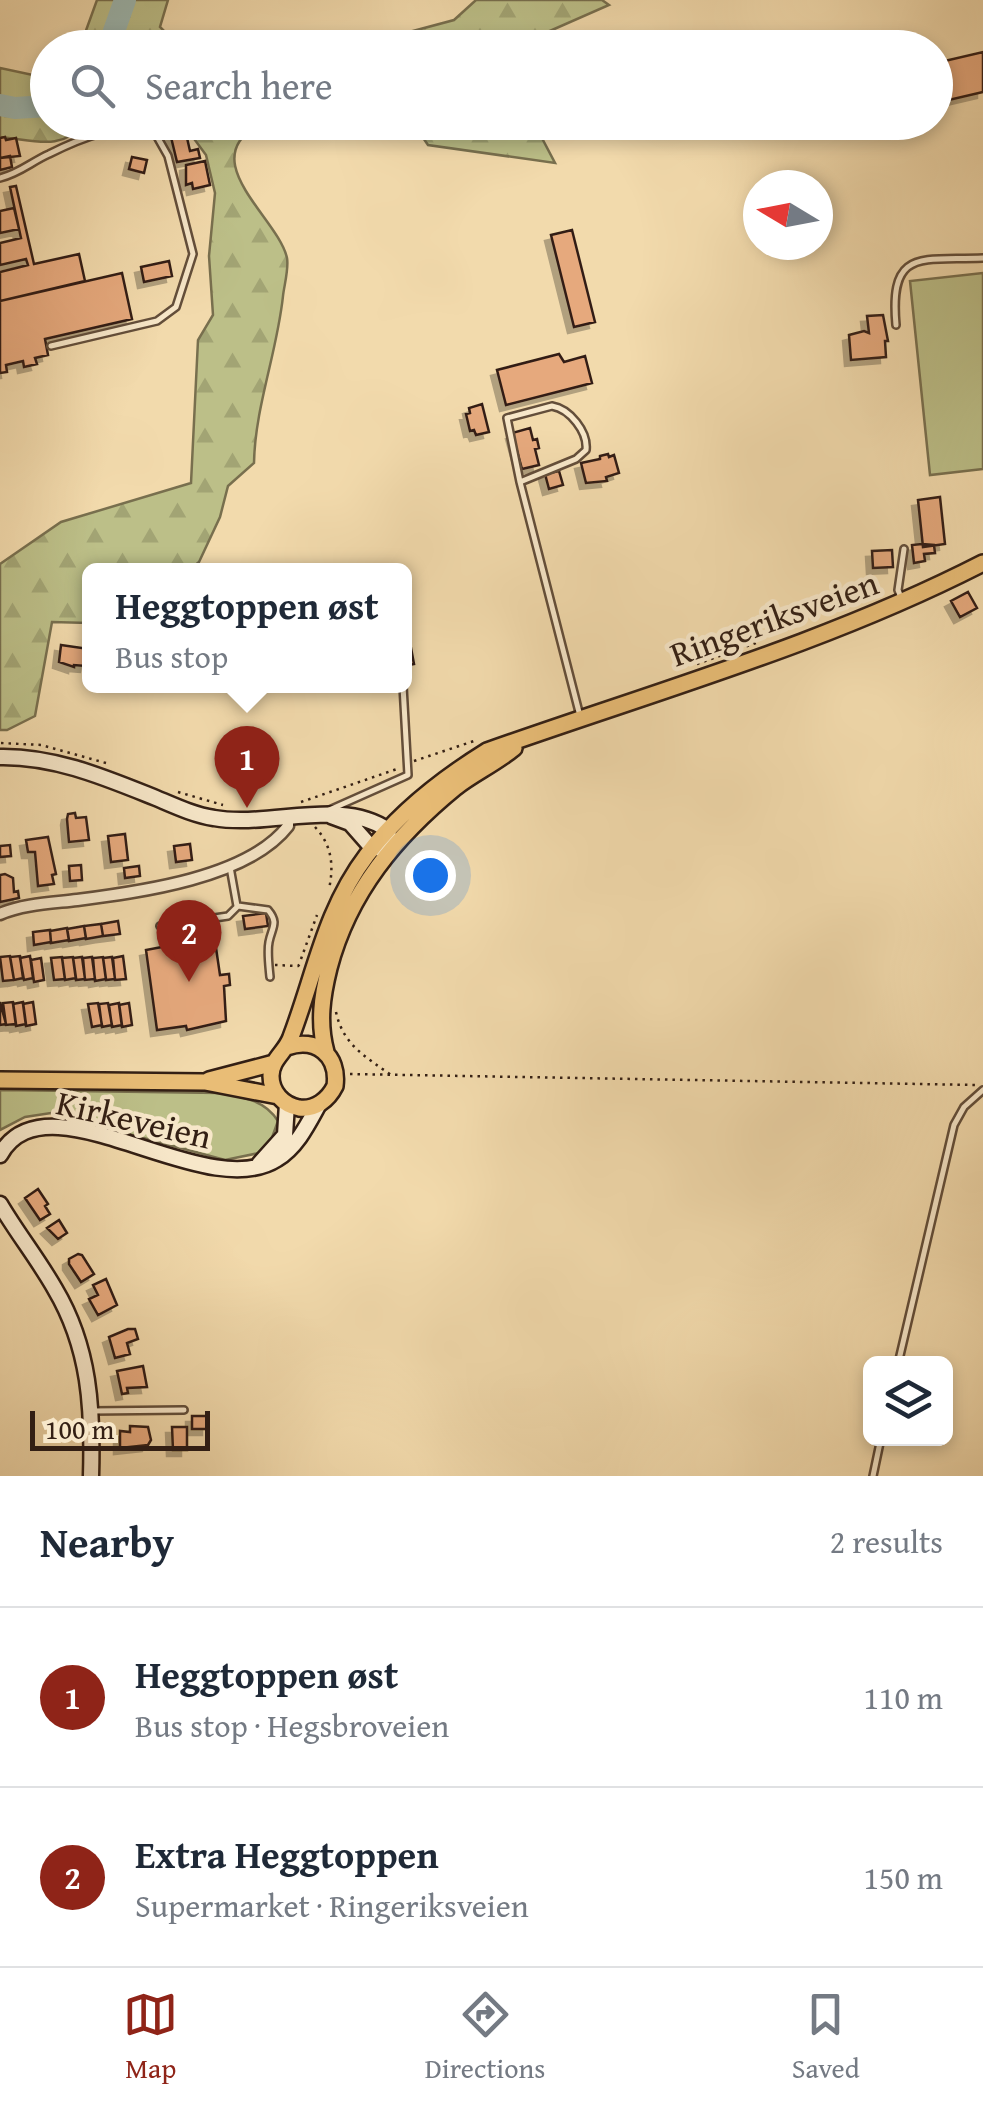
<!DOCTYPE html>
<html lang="en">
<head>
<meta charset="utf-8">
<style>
	body { margin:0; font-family:"Gentium Book Plus",serif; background:#f6f6f7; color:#1f2937 }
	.controls { position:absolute; right:30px; bottom:30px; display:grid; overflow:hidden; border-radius:15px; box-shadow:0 5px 15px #0003 }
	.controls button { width:90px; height:90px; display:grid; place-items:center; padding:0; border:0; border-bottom:2px solid #e0e1e3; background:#fff; color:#1f2937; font:50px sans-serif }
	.compass { position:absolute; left:743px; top:170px; width:90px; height:90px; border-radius:50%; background:#fff; box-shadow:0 5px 15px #0003; rotate:280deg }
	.scale { position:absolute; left:30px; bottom:25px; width:180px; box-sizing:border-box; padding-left:10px; border:5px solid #331f14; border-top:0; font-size:28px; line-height:35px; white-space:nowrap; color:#331f14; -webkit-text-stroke:8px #f7e7c9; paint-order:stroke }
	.you { position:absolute; left:430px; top:875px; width:35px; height:35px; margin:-25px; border:8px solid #fff; border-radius:50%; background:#1a73e8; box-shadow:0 0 0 15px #1a73e833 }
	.badge { display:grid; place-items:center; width:65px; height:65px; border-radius:50%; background:#8f2418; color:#fff; font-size:32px; font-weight:700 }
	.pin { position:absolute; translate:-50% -82px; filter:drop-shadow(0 2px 5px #0008) }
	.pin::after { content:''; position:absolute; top:52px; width:35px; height:30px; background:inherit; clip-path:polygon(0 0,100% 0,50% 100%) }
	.popup { position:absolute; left:82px; top:563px; width:330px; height:130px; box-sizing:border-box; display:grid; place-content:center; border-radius:15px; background:#fff; filter:drop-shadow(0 2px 8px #0005); font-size:32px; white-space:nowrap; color:#747a83 }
	.popup b { font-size:38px; color:#1f2937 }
	.popup::after { content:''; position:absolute; left:50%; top:100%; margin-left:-20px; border:20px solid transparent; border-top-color:#fff }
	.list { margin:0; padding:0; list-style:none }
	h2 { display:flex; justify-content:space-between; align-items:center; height:130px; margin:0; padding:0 40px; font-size:42px }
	h2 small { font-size:32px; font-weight:400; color:#747a83 }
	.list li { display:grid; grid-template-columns:65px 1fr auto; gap:30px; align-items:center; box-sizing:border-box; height:180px; padding:0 40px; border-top:2px solid #e0e1e3 }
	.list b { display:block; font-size:38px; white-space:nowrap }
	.list p { margin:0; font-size:32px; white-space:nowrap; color:#747a83 }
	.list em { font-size:32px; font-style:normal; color:#747a83 }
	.icon { flex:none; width:55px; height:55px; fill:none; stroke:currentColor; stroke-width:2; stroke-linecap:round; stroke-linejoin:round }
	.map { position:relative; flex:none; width:983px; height:1476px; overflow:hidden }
	.search { position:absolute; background:#fff; box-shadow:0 5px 15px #0003; left:30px; right:30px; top:30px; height:110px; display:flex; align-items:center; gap:25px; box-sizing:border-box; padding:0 35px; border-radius:55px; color:#747a83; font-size:38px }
	.sheet { height:490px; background:#fff }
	nav { display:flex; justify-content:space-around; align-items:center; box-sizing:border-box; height:140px; border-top:2px solid #e0e1e3; background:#fff; font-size:28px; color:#747a83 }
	nav a { display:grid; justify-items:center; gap:5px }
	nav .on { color:#8f2418 }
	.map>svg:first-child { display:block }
	.green { fill:#bcbf88; stroke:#786f4e; stroke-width:2.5 }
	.forest { fill:url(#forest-firs); stroke:#786f4e; stroke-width:2.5 }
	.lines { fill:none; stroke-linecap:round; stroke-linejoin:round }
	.river { stroke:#9db9b3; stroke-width:22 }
	.building { fill:#e6a97d; stroke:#331f14; stroke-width:2.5; filter:url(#shadow) }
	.lane-casing { stroke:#634e3a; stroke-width:10 }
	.street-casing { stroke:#634e3a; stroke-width:15 }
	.secondary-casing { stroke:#331f14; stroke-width:19 }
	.primary-casing { stroke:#331f14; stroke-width:20 }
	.path { stroke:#331f14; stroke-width:2.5; stroke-dasharray:2.5 5; stroke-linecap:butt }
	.lane { stroke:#f7e7c9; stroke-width:5 }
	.street { stroke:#f7e7c9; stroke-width:10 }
	.secondary { stroke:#f7e7c9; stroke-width:14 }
	.primary { stroke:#e9bd76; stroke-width:15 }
	.labels { text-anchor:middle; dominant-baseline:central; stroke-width:9; stroke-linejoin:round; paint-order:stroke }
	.street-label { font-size:35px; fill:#331f14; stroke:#f7e7c9 }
</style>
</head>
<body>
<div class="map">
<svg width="983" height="1476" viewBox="0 0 983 1476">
	<defs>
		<pattern id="forest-firs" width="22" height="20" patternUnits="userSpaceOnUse" patternTransform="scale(2.5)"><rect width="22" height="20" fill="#bcbf88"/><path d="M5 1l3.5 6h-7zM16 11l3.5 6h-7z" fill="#a2a474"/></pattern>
		<filter id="shadow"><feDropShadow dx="-6" dy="6" stdDeviation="0" flood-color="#0004"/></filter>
	</defs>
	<rect width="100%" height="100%" fill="#f2daac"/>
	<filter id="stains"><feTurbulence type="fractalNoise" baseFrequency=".002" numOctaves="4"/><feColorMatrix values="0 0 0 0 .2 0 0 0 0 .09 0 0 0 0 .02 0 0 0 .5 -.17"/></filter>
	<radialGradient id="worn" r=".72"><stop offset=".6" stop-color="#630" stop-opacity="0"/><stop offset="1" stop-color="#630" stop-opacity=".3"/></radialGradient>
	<!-- green -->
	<path class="green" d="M983 273V469L930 475 910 281Z
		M0 1090 220 1093C243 1097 265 1100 278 1121L269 1146 259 1153 225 1160 51 1113 25 1117 0 1130Z"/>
	<!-- forest -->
	<path class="forest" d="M97 0H168L160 27 180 47H80Z
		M476 0H602L609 5 527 41 525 47H353L454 20Z
		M0 68 47 78 48 122 86 123C60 152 35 140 0 137Z
		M188 123H262C191 159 278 217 287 258 289 269 284 286 283 296 277 353 255 407 254 463L228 486 220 517 199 562 189 570H90L89 623 52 622 35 716 7 730H0V564L61 522 191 483 198 340 213 315 209 256 215 193 206 155 192 136Z
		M413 123H534L555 163 428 145Z"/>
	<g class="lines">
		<!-- river -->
		<path class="river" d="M108 48 125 0
			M0 105 15 108 48 106"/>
	</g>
	<!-- building -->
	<path class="building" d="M983 52V92L936 103V63Z
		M185 129 190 151 198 149 200 158 177 162 170 133Z
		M5 137 6 140 16 138 20 156 0 158V138Z
		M10 156 12 167 0 170V158Z
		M132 157 147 160 144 173 129 169Z
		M205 161 210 185 193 189 192 183 186 185V165Z
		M16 186 34 264 79 254 85 281 0 301V272L28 265 26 259 0 265V243L21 238 10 187Z
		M14 208 19 229 0 233V211Z
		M572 230 595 322 574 327 551 235Z
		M169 261 172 276 144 282 141 267Z
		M122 273 132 319 45 339 48 355 35 358 37 364 24 367 23 361 6 365 7 372 0 373V301Z
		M883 315 888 341H885L886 357 851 360 849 335 864 331 869 333 867 316Z
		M559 354 564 362 585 356 592 383 506 405 497 370Z
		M482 404 489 432 476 435 474 430 470 431 466 414 470 413 469 408Z
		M530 428 533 440 537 439 539 448 535 449 539 465 522 469 512 433Z
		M608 454 609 457 614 455 619 473 606 477 607 481 586 483 581 463 600 459V456Z
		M559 471 563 485 549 489 545 474Z
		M940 497 945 544 923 547 918 500Z
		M922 544 934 545 935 553 924 554 925 561 914 563 912 545Z
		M892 550 893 567 873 568 872 551Z
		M968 592 977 608 960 617 951 601Z
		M61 645 89 649 86 666 74 665V667L59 662Z
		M411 648 414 664 404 666V649Z
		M75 813 76 818 86 817 89 840 69 842 67 819 68 814Z
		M125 834 128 860 111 862 108 836Z
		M48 837 56 874 52 875 54 884 38 886 35 852H28L26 840Z
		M190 844 192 860 176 862 174 846Z
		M10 845 11 856 0 857V846Z
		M81 865 82 880 70 881 69 866Z
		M139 866 140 876 125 878 124 868Z
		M5 874 13 878 14 892 18 891 19 898 0 902V875Z
		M266 913 268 926 245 929 243 916Z
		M118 921 120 934 103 936 101 924Z
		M101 924 103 936 86 939 84 926Z
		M84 926 86 938 69 941 67 929Z
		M67 928 69 940 51 943 50 931Z
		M50 930 51 942 34 945 33 932Z
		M204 939V942L215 941 220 975 229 974 230 985 224 986 226 1021 187 1030 186 1026 157 1030 146 950Z
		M10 956 14 980 3 981 0 957Z
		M20 956 23 978 14 980 10 957Z
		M30 956 33 978 24 980 20 958Z
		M123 956 126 979 115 980 113 958Z
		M62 957 65 979 54 980 51 958Z
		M73 957 76 978 65 980 62 958Z
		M82 957 85 979 76 980 73 958Z
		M92 957 95 979 85 980 83 958Z
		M103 957 106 979 95 981 93 958Z
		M112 957 115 979 106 980 103 958Z
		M41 958 44 980 34 982 31 960Z
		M0 1002 6 1024 0 1025Z
		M13 1002 16 1024 6 1025 3 1003Z
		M23 1002 26 1024 16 1026 13 1004Z
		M33 1002 36 1024 26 1026 23 1004Z
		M98 1003 102 1025 92 1027 88 1004Z
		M108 1003 112 1025 102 1027 99 1004Z
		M119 1003 122 1025 112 1027 109 1005Z
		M129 1003 132 1025 122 1027 119 1005Z
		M38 1189 48 1204 45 1206 50 1214 40 1220 25 1198Z
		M59 1220 67 1233 58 1239 47 1228Z
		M78 1254 82 1255 94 1274 81 1282 69 1264V1259Z
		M106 1279 117 1305 98 1315 89 1299 98 1295 93 1285Z
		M128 1329H135L138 1339 127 1343 130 1354 115 1358 109 1337Z
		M143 1366 147 1387 127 1388 128 1393 122 1394 117 1371Z
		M192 1416H208V1429H192Z
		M130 1426 148 1427 151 1440 148 1445 120 1448V1431L130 1432Z
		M172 1427H187V1450H173Z"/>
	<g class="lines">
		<!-- lane casing -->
		<g class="lane-casing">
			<path id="lane" d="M0 178C20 173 31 162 49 154 79 139 123 120 155 133L168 156 193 254 176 307 157 321 51 346
				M896 325C889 247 922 261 983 258
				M552 406C570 409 588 432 586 450L576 459 520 482 507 418Z
				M520 482 580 716
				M902 600 898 590 904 549
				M327 811 408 775 403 686
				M230 867 237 906
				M160 926 228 916 238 906 268 910C279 923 272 927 269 942 267 952 269 966 270 977
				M898 1364 954 1125 964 1107 983 1090
				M92 1411 184 1410
				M873 1476 881 1438"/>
		</g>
		<!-- street casing -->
		<g class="street-casing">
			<path id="street" d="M0 914C23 904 52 903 77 900 139 892 248 878 288 826V819"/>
		</g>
		<!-- secondary casing -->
		<g class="secondary-casing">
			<path id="secondary" d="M0 757C55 756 106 778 156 798 175 806 194 815 214 818 270 828 341 797 388 830L391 849 372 848 350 823 331 816
				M0 1155C47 1071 204 1206 277 1159 297 1147 308 1124 319 1104
				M259 1164 285 1135 287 1104
				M0 1204C17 1233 38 1259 55 1289 90 1348 93 1409 91 1476"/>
		</g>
		<!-- primary casing -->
		<g class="primary-casing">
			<path id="primary" d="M287 1047C316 1037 339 1055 335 1086 328 1100 315 1110 299 1108 283 1105 271 1092 271 1076 271 1059 286 1052 291 1037 315 974 325 910 367 855 399 812 442 779 487 751 653 692 825 644 983 563
				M326 1052C318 1023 322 996 329 968 349 892 396 836 456 787 474 773 496 763 514 748
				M0 1080 205 1082 278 1096
				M209 1080 274 1063"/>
		</g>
		<!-- path -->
		<path class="path" d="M697 664 756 643
			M1 743 41 745 106 763
			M414 761 477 740
			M178 792 223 805
			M301 802 397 769
			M315 827C332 845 334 866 329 889
			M301 959 317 915
			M275 965 298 966 301 963
			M336 1012C343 1045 366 1057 391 1075
			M350 1074 977 1085"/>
		<!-- lane -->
		<use href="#lane" class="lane"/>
		<!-- street -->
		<use href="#street" class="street"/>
		<!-- secondary -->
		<use href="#secondary" class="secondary"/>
		<!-- primary -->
		<use href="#primary" class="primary"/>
	</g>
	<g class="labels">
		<!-- street labels -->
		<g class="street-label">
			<text transform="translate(774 618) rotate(-20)">Ringeriksveien</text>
			<text transform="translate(134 1119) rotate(13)">Kirkeveien</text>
		</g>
	</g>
	<rect width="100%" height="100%" filter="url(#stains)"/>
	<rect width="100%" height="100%" fill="url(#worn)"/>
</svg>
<div class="controls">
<button><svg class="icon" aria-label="layers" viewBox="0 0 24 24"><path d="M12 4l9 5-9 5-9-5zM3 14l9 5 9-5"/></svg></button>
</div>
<svg class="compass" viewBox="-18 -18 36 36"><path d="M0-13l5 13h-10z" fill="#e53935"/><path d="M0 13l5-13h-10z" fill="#747a83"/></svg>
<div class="scale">100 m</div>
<div class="you"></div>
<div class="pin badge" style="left:247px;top:808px">1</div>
<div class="popup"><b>Heggtoppen øst</b>Bus stop</div>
<div class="pin badge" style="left:189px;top:982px">2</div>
<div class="search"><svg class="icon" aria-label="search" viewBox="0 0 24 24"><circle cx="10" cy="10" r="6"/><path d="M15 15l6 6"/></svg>Search here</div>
</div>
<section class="sheet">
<h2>Nearby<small>2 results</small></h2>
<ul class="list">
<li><span class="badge">1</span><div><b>Heggtoppen øst</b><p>Bus stop · Hegsbroveien</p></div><em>110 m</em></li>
<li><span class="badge">2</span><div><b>Extra Heggtoppen</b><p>Supermarket · Ringeriksveien</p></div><em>150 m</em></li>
</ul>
</section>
<nav>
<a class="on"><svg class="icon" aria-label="map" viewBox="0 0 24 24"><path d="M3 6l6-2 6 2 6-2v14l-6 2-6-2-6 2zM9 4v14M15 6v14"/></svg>Map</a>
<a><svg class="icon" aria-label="directions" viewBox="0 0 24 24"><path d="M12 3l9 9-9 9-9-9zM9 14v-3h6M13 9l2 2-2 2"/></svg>Directions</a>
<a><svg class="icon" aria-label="saved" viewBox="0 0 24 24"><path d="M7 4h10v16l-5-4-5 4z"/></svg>Saved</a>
</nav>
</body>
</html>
